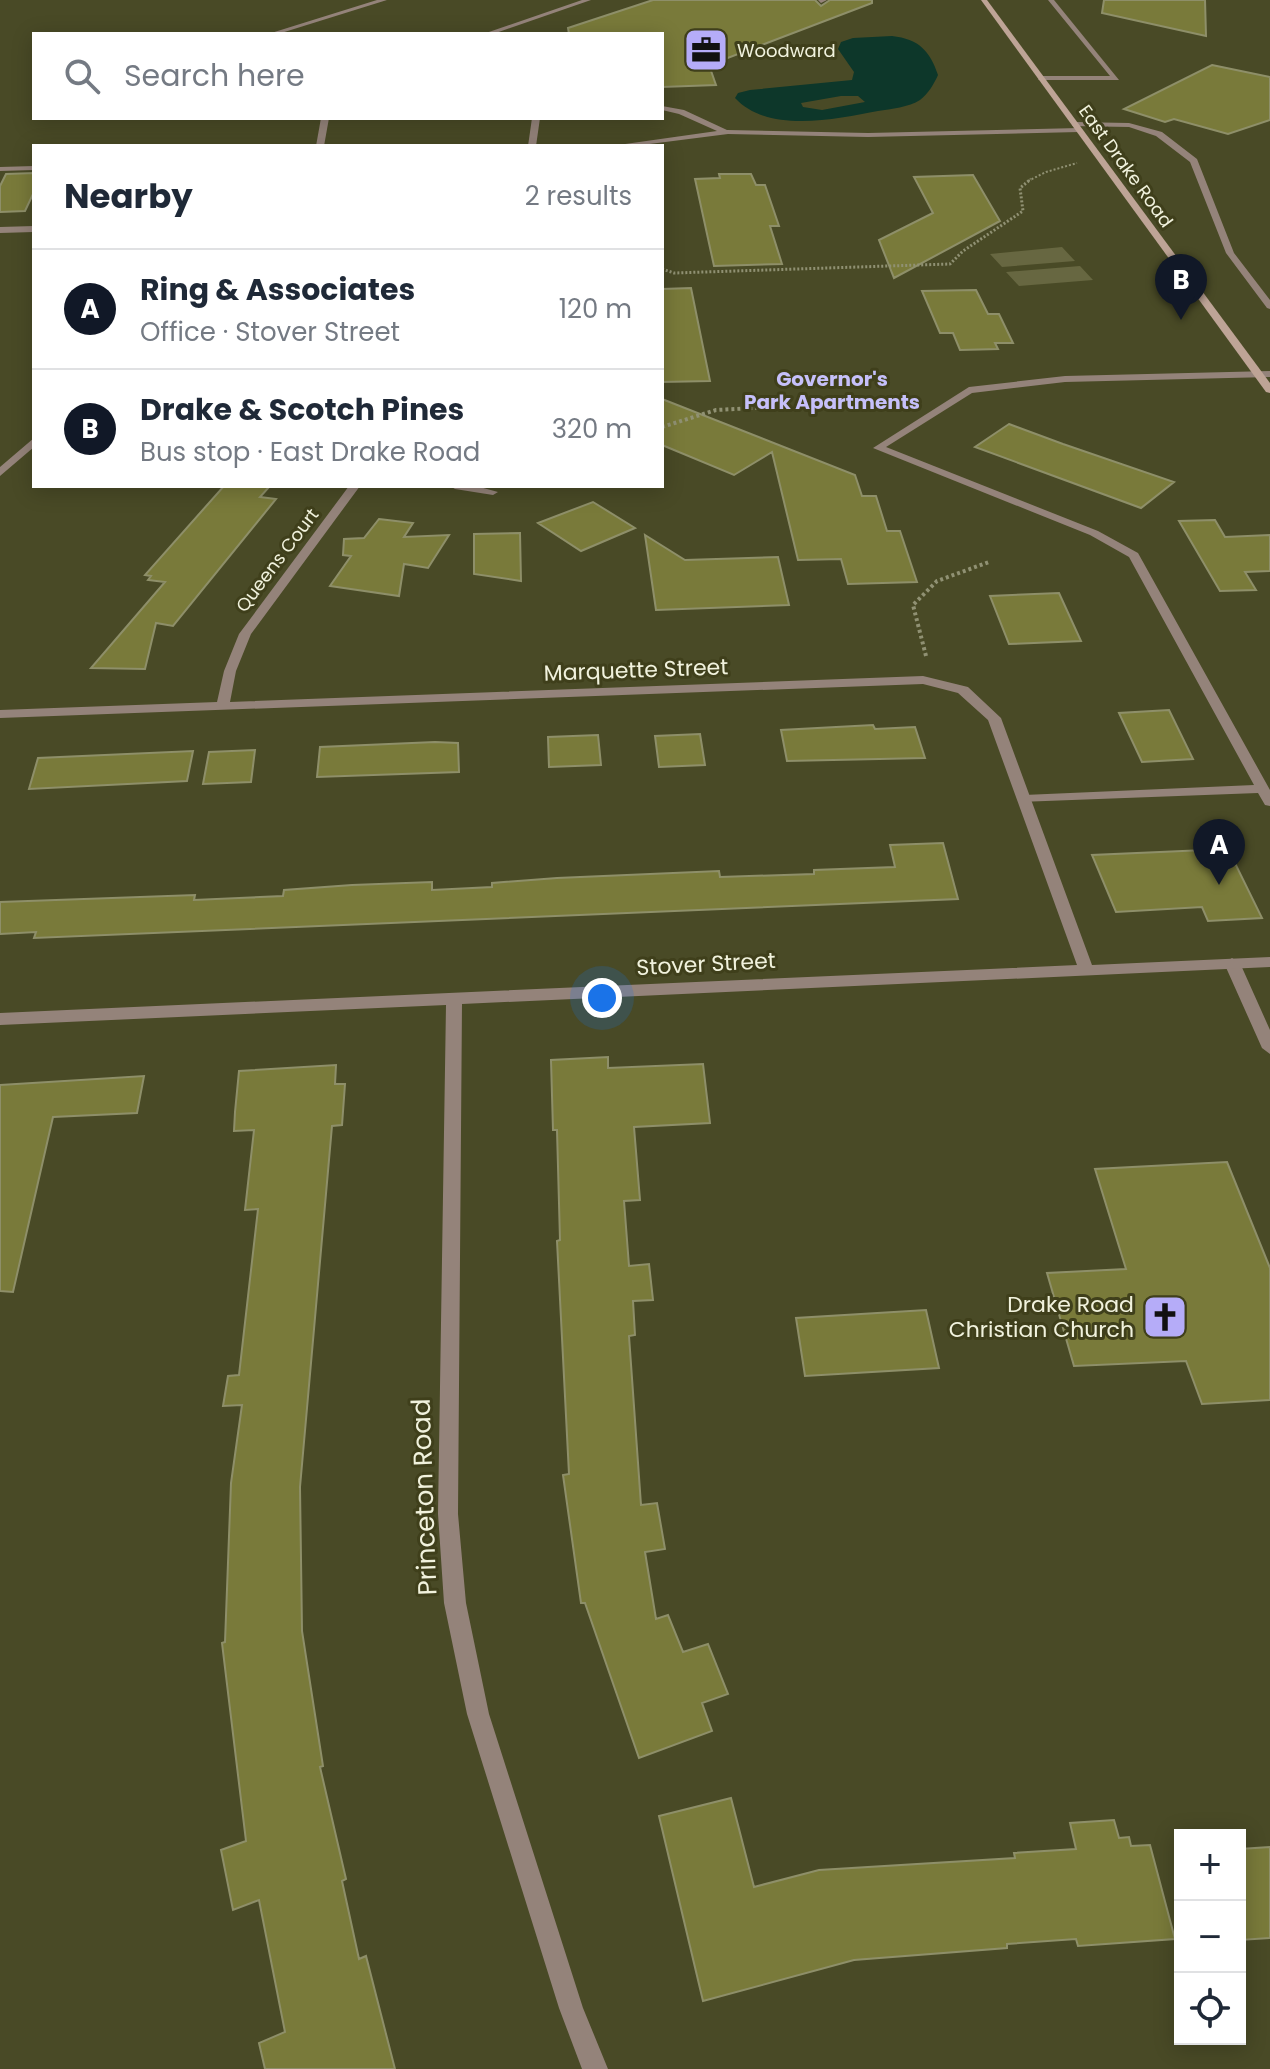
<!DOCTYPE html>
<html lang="en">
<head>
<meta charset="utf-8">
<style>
	body { margin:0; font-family:Poppins,sans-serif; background:#f2f2f3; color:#1f2937 }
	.controls { position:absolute; right:24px; bottom:24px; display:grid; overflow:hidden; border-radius:0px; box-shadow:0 4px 20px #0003 }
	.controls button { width:72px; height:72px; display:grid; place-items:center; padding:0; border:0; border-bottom:2px solid #e0e1e3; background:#fff; color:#1f2937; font:40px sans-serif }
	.you { position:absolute; left:602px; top:998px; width:28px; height:28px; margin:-20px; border:6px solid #fff; border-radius:50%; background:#1a73e8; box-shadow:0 0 0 12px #1a73e833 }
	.badge { display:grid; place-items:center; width:52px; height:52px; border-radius:50%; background:#111827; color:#fff; font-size:26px; font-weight:700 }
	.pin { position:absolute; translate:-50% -66px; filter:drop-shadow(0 2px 4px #0008) }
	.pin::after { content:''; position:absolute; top:42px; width:28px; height:24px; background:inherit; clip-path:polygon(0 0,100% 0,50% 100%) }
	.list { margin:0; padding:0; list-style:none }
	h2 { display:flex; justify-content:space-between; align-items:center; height:104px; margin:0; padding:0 32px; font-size:34px }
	h2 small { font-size:26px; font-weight:400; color:#747a83 }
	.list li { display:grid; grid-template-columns:52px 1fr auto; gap:24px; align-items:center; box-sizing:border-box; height:120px; padding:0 32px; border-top:2px solid #e0e1e3 }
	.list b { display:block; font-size:30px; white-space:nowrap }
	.list p { margin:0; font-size:26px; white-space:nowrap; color:#747a83 }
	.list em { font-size:26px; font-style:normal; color:#747a83 }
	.icon { flex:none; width:44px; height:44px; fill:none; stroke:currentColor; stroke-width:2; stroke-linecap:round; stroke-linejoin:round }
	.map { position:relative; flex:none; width:1270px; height:2069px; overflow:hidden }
	.search { position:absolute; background:#fff; box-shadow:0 4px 20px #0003; left:32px; top:32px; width:632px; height:88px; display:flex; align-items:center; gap:20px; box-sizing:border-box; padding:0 28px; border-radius:0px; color:#747a83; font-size:30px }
	.panel { position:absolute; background:#fff; box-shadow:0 4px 20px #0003; left:32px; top:144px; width:632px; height:344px; border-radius:0px }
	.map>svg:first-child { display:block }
	.green { fill:#676741 }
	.water { fill:#0d372a; fill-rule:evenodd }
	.building { fill:#797a3a; stroke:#8e8f69; stroke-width:2 }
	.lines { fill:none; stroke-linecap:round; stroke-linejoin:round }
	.path-far2 { stroke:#909173; stroke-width:2; stroke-dasharray:2 2; stroke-linecap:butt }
	.path-far1 { stroke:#909173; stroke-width:3; stroke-dasharray:2 2; stroke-linecap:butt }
	.path { stroke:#909173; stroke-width:4; stroke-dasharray:3 3; stroke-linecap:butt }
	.lane { fill:#94837a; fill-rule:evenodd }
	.street { fill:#94837a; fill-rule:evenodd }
	.secondary { fill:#bea496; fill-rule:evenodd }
	.labels { text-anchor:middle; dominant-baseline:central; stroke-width:6; stroke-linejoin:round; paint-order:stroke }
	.far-poi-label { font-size:18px; fill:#f1f2dd; stroke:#3f3f1b; text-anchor:start }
	.far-street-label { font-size:18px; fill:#f1f2dd; stroke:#3f3f1b }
	.far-neighbourhood-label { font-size:20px; font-weight:bold; fill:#c6c0fa; stroke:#3f3f1b }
	.street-label { font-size:22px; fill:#f1f2dd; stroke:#3f3f1b }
	.poi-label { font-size:22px; fill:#f1f2dd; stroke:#3f3f1b; text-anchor:end }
	.near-street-label { font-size:26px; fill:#f1f2dd; stroke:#3f3f1b }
</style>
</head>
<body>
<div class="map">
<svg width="1270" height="2069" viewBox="0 0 1270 2069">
	<rect width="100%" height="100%" fill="#494a26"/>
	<!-- green -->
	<path class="green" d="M1062 247 1075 261 1002 267 990 254Z
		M1080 266 1093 280 1019 286 1006 272Z"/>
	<!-- water -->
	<path class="water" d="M892 36C919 39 930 51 938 75 934 84 928 94 920 100 909 107 891 109 878 111 836 119 768 134 735 98L738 93 750 90 852 80 854 72 838 49 841 42 853 38ZM841 96H858L865 102 822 110 803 107 801 103Z"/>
	<!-- building -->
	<path class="building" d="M653 0H815L821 6 830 0H872V3L709 65 716 85 662 87V34H569L568 28Z
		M1104 0H1205L1206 36 1102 13Z
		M1212 65 1270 77V120L1228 134 1174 119 1165 122 1124 109Z
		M34 173V192L25 211 0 212V186L6 174Z
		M719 174H751L756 185H765L779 226H770L782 264 714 266 695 179 720 178Z
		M973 175 1000 221 894 278 879 240 933 213 914 177Z
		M691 288 710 381 662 382V289Z
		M976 290 988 314H999L1013 343H995L998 349 960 350 953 333H940L922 291Z
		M662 399 855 475 862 496H876L887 531H900L917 582 848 584 841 559 798 560 772 452 734 475 662 445Z
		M1009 424 1063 444 1174 482 1141 508 975 447Z
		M224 486H270L260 497 276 499 173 626 156 623 145 669 91 668 165 582 148 580 151 576 145 575Z
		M593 502 635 528 581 551 538 523Z
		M379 519 413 523 404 537 449 535 428 568 404 564 399 596 330 586 351 556 343 555 344 539 364 538Z
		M1215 520 1225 537 1270 535V571L1245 572 1256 590 1220 591 1179 521Z
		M520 533 521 581 474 574V534Z
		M645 535 685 560 778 557 789 605 656 610Z
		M1059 593 1081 641 1009 644 990 596Z
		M1169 710 1193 759 1142 762 1119 713Z
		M873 725 875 729 915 727 925 758 787 761 781 730Z
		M700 734 705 765 659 767 655 736Z
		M598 735 601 765 549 767 548 737Z
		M435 742 458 743 459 772 317 777 320 747Z
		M255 750 251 782 203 784 209 752Z
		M193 751 187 781 29 789 38 758Z
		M943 843 958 899 34 938 36 932 0 934V902L195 895 194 900 283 896 284 890 352 885 432 882V890L492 887V883L557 878 719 871 720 877 814 874V870L895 867 890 845Z
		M1228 849 1262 918 1208 921 1202 907 1116 912 1092 855Z
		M608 1057V1068L703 1064 710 1123 634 1127 640 1200 624 1201 629 1266 649 1264 653 1300 633 1301 635 1335 629 1336 641 1505 657 1503 665 1549 645 1552 656 1619 668 1615 683 1652 708 1644 728 1694 702 1703 712 1731 639 1758 585 1603H581L563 1475 569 1474 557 1241 560 1240 557 1130H553L551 1060Z
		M336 1065 335 1084H345L342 1125 332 1126 300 1487 302 1631 323 1766 320 1767 346 1879 342 1881 359 1959 366 1956 395 2069H265L259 2043 285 2032 259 1900 233 1910 221 1850 246 1841 222 1643 225 1642 231 1483 242 1405 223 1406 228 1376 239 1375 258 1209 245 1210 254 1130 234 1131 235 1112 239 1071Z
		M144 1076 137 1113 53 1117 13 1292 0 1291V1085Z
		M1227 1162 1270 1268V1400L1202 1404 1186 1361 1074 1366 1047 1273 1126 1269 1095 1169Z
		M926 1310 939 1368 805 1376 796 1318Z
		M731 1798 754 1887 819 1870 1015 1858 1014 1853 1076 1849 1070 1823 1114 1820 1119 1838 1129 1837 1131 1846 1150 1845 1175 1939 1078 1946 1076 1939 1007 1944V1948L854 1960 703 2001 659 1816Z
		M1270 1847V1938L1240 1940V1849Z"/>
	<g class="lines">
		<!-- path-far2 -->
		<path class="path-far2" d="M1028 181 1046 172 1077 163"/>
		<!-- path-far1 -->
		<path class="path-far1" d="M662 269 674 273 950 264 963 251 1023 211 1020 188 1031 179
			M755 408 773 407"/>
		<!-- path -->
		<path class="path" d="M662 427 716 410 773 407
			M926 656 913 605 937 581 989 562"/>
		<!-- lane -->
		<path class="lane" d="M377 0H387L278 34H268Z
			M582 0H591L493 34H483Z
			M818 0H827L821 3Z
			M1048 0H1054L1119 80H1038L1041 76H1110Z
			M662 106 684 110 727 130 868 133 1079 128 1083 130 1079 132 868 137 728 134 634 146H611L717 131 679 114 662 110Z
			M321 118H329L324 146H316Z
			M532 118H540L536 146H528Z
			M1075 122 1129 123 1162 132 1197 159 1234 253 1270 300V309L1267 308 1226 253 1190 162 1156 136 1129 127 1072 126Z
			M34 166V170L0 171V167Z
			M1270 371V377L1065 382 972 393 886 447 1098 531 1138 553 1270 790V806L1265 805 1258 793 1019 802 1017 799 1024 795 1254 785 1129 557 1090 535 873 448 969 387 1065 376Z
			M1232 958 1240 963 1270 1030V1054L1262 1048 1224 963Z"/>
		<!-- street -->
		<path class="street" d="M34 226V232L0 233V227Z
			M34 438V447L0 476V467Z
			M349 486H360L251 634 236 671 230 702 923 676 968 687 1001 718 1092 965 1270 957V967L462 1004 458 1514 466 1603 489 1714 583 2008 608 2069H582L559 2008 467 1714 444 1603 438 1514 446 1005 0 1025V1013L1077 965 988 720 958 693 923 684 0 718V710L217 702 224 671 239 634Z
			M450 486H476L498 492 493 495 455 489Z"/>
		<!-- secondary -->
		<path class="secondary" d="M981 0H987L1270 383V393L1266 392Z"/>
	</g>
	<!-- icons -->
	<defs>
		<g id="office-square" transform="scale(2.3)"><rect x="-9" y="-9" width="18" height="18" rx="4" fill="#b5acf8" stroke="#3f3f1b"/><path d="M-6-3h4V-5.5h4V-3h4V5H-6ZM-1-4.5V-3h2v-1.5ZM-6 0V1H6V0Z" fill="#111"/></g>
		<g id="church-square" transform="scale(2.3)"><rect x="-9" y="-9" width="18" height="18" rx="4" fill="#b5acf8" stroke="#3f3f1b"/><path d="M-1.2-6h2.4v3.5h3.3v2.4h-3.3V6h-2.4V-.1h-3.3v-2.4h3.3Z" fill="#111"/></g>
	</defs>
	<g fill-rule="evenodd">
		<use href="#office-square" x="706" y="50"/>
		<use href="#church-square" x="1165" y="1317"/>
	</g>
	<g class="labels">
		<!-- far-poi labels -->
		<g class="far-poi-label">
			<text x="737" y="50">Woodward</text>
		</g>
		<!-- far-street labels -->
		<g class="far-street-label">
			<text transform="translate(1126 166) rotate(54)">East Drake Road</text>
			<text transform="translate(277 560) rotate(-53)">Queens Court</text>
		</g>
		<!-- far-neighbourhood labels -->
		<g class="far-neighbourhood-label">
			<text x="832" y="379">Governor's<tspan x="832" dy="23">Park Apartments</tspan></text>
		</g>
		<!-- street labels -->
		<g class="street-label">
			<text transform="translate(636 670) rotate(-2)">Marquette Street</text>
			<text transform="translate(706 964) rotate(-3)">Stover Street</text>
		</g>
		<!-- poi labels -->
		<g class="poi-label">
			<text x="1134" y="1304">Drake Road<tspan x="1134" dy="25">Christian Church</tspan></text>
		</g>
		<!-- near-street labels -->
		<g class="near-street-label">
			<text transform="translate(424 1497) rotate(-92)">Princeton Road</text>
		</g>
	</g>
</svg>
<div class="controls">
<button>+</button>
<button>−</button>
<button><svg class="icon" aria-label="locate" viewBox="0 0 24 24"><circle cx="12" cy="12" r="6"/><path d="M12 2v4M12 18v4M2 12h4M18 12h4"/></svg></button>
</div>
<div class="you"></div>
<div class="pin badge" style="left:1219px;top:885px">A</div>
<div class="pin badge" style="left:1181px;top:320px">B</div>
<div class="search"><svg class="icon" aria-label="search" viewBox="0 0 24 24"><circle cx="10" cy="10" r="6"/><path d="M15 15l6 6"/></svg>Search here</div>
<section class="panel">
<h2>Nearby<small>2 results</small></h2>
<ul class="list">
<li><span class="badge">A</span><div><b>Ring &amp; Associates</b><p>Office · Stover Street</p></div><em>120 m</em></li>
<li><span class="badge">B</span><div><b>Drake &amp; Scotch Pines</b><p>Bus stop · East Drake Road</p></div><em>320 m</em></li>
</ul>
</section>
</div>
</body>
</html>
